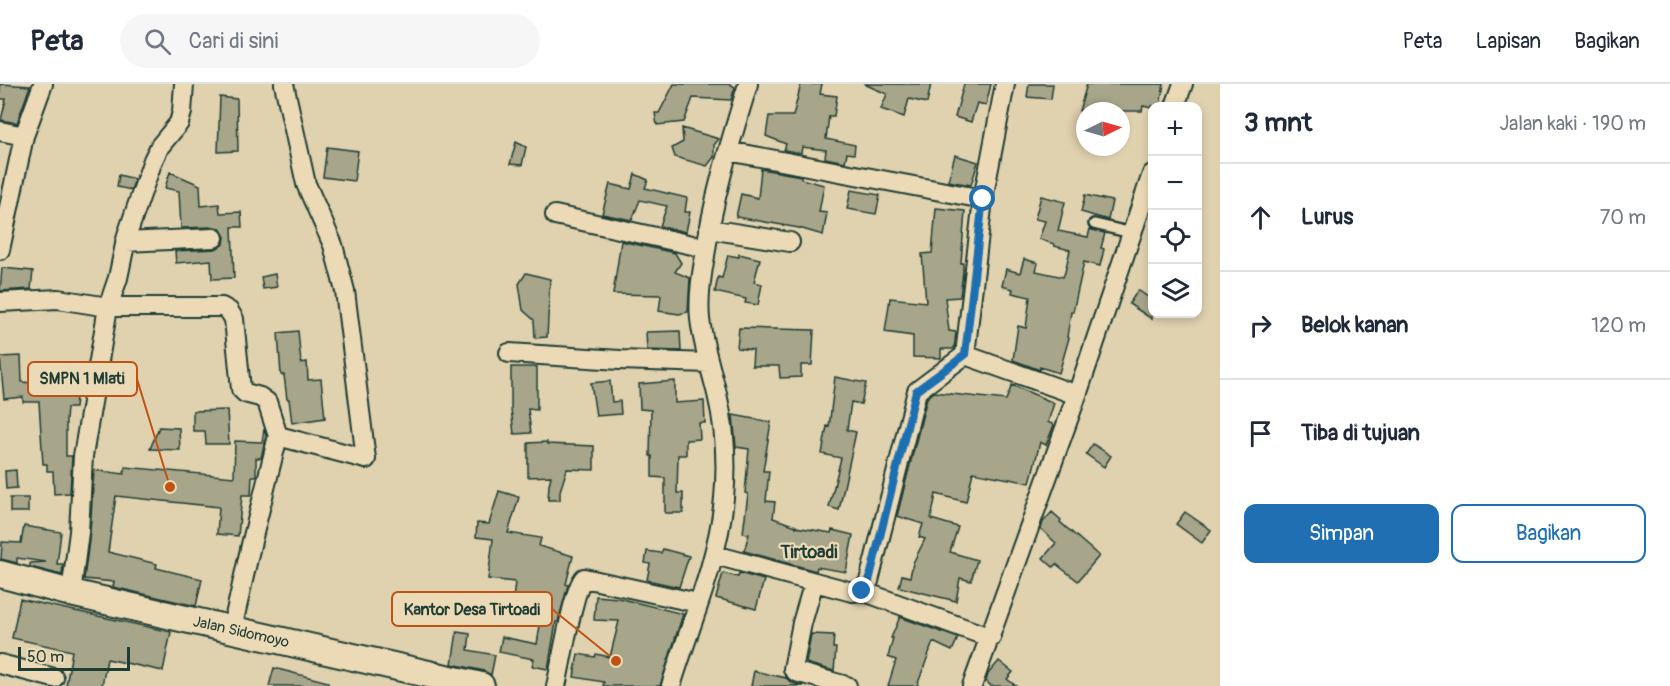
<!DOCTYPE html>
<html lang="id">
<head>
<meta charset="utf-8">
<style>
	body { margin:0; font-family:Pangolin,sans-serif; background:#f6f6f7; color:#1f2937 }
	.controls { position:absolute; right:18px; top:18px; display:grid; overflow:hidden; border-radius:12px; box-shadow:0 3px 9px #0003 }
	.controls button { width:54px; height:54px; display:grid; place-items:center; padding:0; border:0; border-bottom:2px solid #e0e1e3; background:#fff; color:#1f2937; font:30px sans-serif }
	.compass { position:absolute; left:1076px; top:18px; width:54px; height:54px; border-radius:50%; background:#fff; box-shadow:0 3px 9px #0003; rotate:85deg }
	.scale { position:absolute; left:18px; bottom:15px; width:112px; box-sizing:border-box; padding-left:6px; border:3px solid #1f3d34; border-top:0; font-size:16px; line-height:21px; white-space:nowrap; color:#1f3d34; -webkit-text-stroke:4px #ecdab7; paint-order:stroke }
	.stop { position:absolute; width:18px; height:18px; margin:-14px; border:4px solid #1f6fb2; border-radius:50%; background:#fff }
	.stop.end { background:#1f6fb2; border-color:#fff; box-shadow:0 2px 6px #0008 }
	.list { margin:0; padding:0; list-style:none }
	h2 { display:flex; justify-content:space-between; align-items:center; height:78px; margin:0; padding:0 24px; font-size:26px }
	h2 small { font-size:20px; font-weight:400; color:#747a83 }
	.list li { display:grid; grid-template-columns:39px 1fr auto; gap:18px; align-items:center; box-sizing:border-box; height:108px; padding:0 24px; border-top:2px solid #e0e1e3 }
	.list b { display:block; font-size:22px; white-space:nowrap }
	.list em { font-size:20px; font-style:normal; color:#747a83 }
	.actions { display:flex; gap:12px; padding:18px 24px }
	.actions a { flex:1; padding:14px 0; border:2px solid #1f6fb2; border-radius:12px; text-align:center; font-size:21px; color:#1f6fb2 }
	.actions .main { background:#1f6fb2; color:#fff }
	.icon { flex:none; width:33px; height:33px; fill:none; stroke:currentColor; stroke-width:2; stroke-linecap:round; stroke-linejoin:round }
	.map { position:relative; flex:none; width:1220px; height:602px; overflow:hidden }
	header { display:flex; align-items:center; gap:36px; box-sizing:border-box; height:84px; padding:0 30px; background:#fff; border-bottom:2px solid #e0e1e3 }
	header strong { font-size:28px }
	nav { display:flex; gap:33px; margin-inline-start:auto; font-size:21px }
	.search { width:420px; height:54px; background:#f6f6f7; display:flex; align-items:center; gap:15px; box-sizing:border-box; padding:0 21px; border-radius:33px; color:#747a83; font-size:22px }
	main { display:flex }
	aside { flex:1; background:#fff }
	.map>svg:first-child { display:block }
	.building { fill:#a7a58a; stroke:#1f3d34; stroke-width:1.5 }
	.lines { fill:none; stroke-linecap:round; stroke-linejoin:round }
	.service-casing { stroke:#1f3d34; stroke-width:14 }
	.minor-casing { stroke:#1f3d34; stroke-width:22 }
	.secondary-casing { stroke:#1f3d34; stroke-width:30 }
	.service { stroke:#ecdab7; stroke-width:9 }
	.minor { stroke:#ecdab7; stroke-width:18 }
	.secondary { stroke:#ecdab7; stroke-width:26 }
	.route { stroke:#1f6fb2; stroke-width:8 }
	.labels { text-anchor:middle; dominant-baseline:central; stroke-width:4.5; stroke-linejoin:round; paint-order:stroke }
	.street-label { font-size:15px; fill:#1f3d34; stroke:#ecdab7 }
	.quarter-label { font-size:18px; font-weight:bold; fill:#1f3d34; stroke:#ecdab7 }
	.leader { fill:none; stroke:#c05314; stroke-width:2 }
	.callout-dot { fill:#c05314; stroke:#ecdab7; stroke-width:2 }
	.callout { fill:#ecdab7; stroke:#c05314; stroke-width:2 }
	.callout-label { font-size:16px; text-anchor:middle; font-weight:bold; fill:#1f3d34 }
</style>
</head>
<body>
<header>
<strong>Peta</strong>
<div class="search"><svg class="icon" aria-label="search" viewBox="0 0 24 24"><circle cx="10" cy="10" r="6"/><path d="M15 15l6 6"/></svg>Cari di sini</div>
<nav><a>Peta</a><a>Lapisan</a><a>Bagikan</a></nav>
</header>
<main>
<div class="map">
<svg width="1220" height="602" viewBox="0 0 1220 602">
	<rect width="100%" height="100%" fill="#e0d1af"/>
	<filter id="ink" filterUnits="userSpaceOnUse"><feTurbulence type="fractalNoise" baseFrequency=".0167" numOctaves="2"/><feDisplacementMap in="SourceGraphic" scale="12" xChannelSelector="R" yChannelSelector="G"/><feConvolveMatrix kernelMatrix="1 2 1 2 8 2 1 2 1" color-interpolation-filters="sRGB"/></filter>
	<g filter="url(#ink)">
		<!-- building -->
		<path class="building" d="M0 0 30 2 17 39 1 36 6 15H0Z
			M674 0H730L735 3 731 16 693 14 684 38 657 41 655 29H659Z
			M801 0H822L820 10 837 12 834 32H829L826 55 855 61 854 70 847 69 845 78 825 74 826 66 802 63 801 69 784 66 786 60 766 52 769 32H793Z
			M864 0H931L927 19 909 15 904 33 881 25 887 10Z
			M964 0H991L986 21 977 19 971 38 955 33Z
			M1029 0H1053L1051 15 1027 13Z
			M1087 0H1164L1160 22H1152V24L1143 22 1142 27H1079Z
			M220 13 237 15 238 67 218 68Z
			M682 44 719 55 714 61V73L707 82 675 73 672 64 683 58Z
			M516 58 526 63 522 81 510 80Z
			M327 63 358 67 354 97 323 93Z
			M955 71 978 78 971 101 948 97Z
			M761 85 801 92V95L824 101 819 128 827 129 823 151 799 144 736 133 741 110 758 114Z
			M170 88 200 101 201 122 219 120 220 129 241 128 242 143H232L234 194 212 195 211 176 176 179 175 167 215 165 224 160 225 153 220 144 214 143 181 144 179 107 165 104Z
			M635 90 648 96 645 104 687 114 685 128H690L686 148 660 142 667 122 640 116 632 136 602 130 610 100 631 105Z
			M119 91 135 95 131 106 117 103Z
			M851 106 880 111 876 130 847 125Z
			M1085 111 1112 117 1108 136 1081 128Z
			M1041 112 1065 118 1058 147 1088 153 1090 145 1105 149 1101 164 1104 165 1100 182 1084 178 1073 228H1071L1067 253 1069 254 1059 289 1040 283V286L1013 276 1018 242 1026 244 1030 213 1012 209 1013 205 1002 202 1006 185 1020 189 1024 175 1038 179 1036 187 1063 193 1065 188 1070 166 1054 162V160L1039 155 1045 137 1035 135Z
			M936 124 965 127 961 179H963V187L960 213 945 214 949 247 956 248 954 265H941V274L913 273V252L885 248 890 214 926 218 922 170 932 169Z
			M621 157 675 169 681 179 675 188 690 194 688 228 679 230 659 227 661 211 613 210Z
			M739 170 760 175 754 198 762 200 758 221 745 219 746 215 715 208 718 193 722 194 728 171 739 173Z
			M2 184 33 187 31 205 0 207Z
			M526 189 550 195 547 253 535 254 534 236 523 226 519 200Z
			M275 190 277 203 263 205 261 193Z
			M1138 206 1152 216V235L1129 220Z
			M739 244 814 246 812 281H801V293L780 294 779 282H752L753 266 737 264Z
			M298 247 301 279 307 278 308 296 321 295 325 334 292 339 289 315H287L284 291H281L278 249Z
			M680 247 681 267 647 266 646 248Z
			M21 272 22 298 77 303 75 324H67L66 336V372H72L70 409 54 410 53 387H47V380H43L39 318H23V313L4 315 0 273Z
			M511 283H537V326L528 325 531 349 514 350 511 325Z
			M835 293 866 299 861 320 851 318 847 346 856 348 839 426 829 423 841 374 822 370 827 342 829 343Z
			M610 297 612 318 620 317 621 330 596 332 591 299Z
			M675 297V319L704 317 705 339H699L700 355 686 356V371H678L677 409H683V429H665V394L652 393V372H650L651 326 640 325 639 300Z
			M1012 301 1054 319 1048 338 1054 341 1046 361 1040 358 1030 399 973 388 966 418 936 410 931 435 958 443 950 468 977 476 971 497 960 494 956 517 899 503 902 491 910 493 913 479 925 455 919 453 923 440 897 432 927 314 934 308 1006 316Z
			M227 326 229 360H206L205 347H193V327Z
			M733 331 771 338 763 387H769L766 417 775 418 773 434 796 442V443L831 449 832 446 853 451 846 488 817 483 816 487 744 467 749 450 743 449 748 410 745 409 749 365 736 363Z
			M159 343 179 344 180 366 150 365Z
			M264 345 266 352 261 374H256V392H252L251 411H242L238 452 217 450 219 423 116 412 108 468 157 480 156 484 202 495 196 522 113 503 114 498 84 495 90 449 94 386 124 390 125 383 234 393 235 357 262 358Z
			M547 358V360L594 362V386L567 385 560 407V416H548L549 401 551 392 528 393V359Z
			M1093 360 1111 372 1104 383 1086 370Z
			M16 386 17 404 6 405 5 387Z
			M499 407 519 413 508 449 541 454 539 462 573 472 566 500 568 501 558 538H556L548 585 532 582 534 575 499 568 502 553 537 560 541 535H536L538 523 532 522 533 517 513 515 515 498 488 495 493 455 476 453 477 439 489 440Z
			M10 414H28V428H10Z
			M1052 428 1061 436 1060 438 1099 472 1078 497 1056 480 1053 483 1043 474 1056 459 1041 445 1043 438Z
			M1185 428 1211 446 1202 459 1176 440Z
			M24 442 61 448 57 480H63L62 491 30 483V479L46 478 17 474V479L1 475 2 458 21 459Z
			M663 465 689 472 679 503 647 496 650 480 645 479 647 467 661 469Z
			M723 489 738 493 739 489 764 496 756 525 716 514Z
			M596 512 618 514 683 530 660 602H603L604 598 574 593 578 570 595 573 596 570 610 573 619 537 594 536Z
			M20 515 171 548 163 587 107 575 102 602H66L72 567 12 554Z
			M900 533 958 554 952 567 933 558 917 602H888L896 576 888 573 893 554H891Z
			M457 548 470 550 468 566 495 571 491 591 484 587 452 580Z
			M811 550 834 551 833 564H836L834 587 806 579Z
			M999 577 1013 588 1007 595 1016 602H991L986 597 988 590Z
			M274 584 328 598V602H269Z
			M754 587 786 594 792 599 804 602H751Z"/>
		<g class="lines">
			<!-- service casing -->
			<g class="service-casing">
				<path id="service" d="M1094 140 1132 149"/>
			</g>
			<!-- minor casing -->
			<g class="minor-casing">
				<path id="minor" d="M1175 22 1183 0
					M0 47 24 52 0 166
					M24 52 43 0
					M728 67 983 115
					M555 131 706 164
					M709 145 790 158
					M125 158 214 154
					M0 218 58 215 108 223 118 194 127 151 153 76 160 62 179 39 182 28 184 0
					M509 269 620 276 709 279
					M965 271 1077 311
					M278 352 366 375 345 207 333 161 306 100 284 0
					M715 471 852 508 862 507 991 554
					M814 498 802 539 793 585 796 588 847 602
					M862 507 869 497 917 307 965 271 983 115 1005 0
					M71 509 79 448 83 372 108 223H222L229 227 234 235 241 305 245 309 260 313 267 318 278 352 251 461 232 545
					M0 580 54 594
					M556 602C561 582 573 505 584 494L698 519
					M671 602C690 540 718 479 724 414 727 381 725 343 717 310 711 285 703 261 700 235 698 214 701 193 705 172 713 113 731 56 748 0
					M972 602 1077 311 1152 90"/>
			</g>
			<!-- secondary casing -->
			<g class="secondary-casing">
				<g id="secondary">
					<path id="s1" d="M0 490 71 509 481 602"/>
				</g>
			</g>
			<!-- service -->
			<use href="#service" class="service"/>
			<!-- minor -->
			<use href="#minor" class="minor"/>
			<!-- secondary -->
			<use href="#secondary" class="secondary"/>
		</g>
	</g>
	<g class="lines" filter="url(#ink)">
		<!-- route -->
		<path class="route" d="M862 507 869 497 916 307 965 271 983 115"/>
	</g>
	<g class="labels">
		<!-- street labels -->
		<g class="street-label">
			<text stroke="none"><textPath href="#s1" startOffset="248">Jalan Sidomoyo</textPath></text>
		</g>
		<!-- quarter labels -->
		<g class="quarter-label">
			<text x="809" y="468">Tirtoadi</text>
		</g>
	</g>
	<!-- callouts -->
	<path class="leader" d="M170 403L137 295M616 577L552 525"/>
	<g class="callout-dot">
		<circle cx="170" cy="403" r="6"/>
		<circle cx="616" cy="577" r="6"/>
	</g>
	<g class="callout">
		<rect x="28" y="278" width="109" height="34" rx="6"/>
		<rect x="392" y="508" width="160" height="34" rx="6"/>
	</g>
	<g class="callout-label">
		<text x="82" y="300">SMPN 1 Mlati</text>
		<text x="472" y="531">Kantor Desa Tirtoadi</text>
	</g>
</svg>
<div class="controls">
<button>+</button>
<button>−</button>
<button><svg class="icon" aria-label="locate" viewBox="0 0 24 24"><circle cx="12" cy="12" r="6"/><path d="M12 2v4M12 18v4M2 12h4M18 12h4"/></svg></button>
<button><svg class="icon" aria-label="layers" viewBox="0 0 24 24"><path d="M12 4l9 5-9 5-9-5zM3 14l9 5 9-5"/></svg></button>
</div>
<svg class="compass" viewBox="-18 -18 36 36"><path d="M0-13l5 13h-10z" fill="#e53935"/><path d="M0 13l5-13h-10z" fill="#747a83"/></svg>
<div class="scale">50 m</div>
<div class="stop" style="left:983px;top:115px"></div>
<div class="stop end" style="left:862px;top:507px"></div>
</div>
<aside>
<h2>3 mnt<small>Jalan kaki · 190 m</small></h2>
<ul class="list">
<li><svg class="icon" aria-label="ahead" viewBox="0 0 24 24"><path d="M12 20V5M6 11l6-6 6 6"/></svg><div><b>Lurus</b></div><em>70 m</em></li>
<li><svg class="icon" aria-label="right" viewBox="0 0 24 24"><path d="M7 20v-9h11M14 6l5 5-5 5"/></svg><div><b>Belok kanan</b></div><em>120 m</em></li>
<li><svg class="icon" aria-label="arrive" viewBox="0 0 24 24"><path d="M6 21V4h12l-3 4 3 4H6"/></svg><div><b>Tiba di tujuan</b></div></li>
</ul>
<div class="actions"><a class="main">Simpan</a><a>Bagikan</a></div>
</aside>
</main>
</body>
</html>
